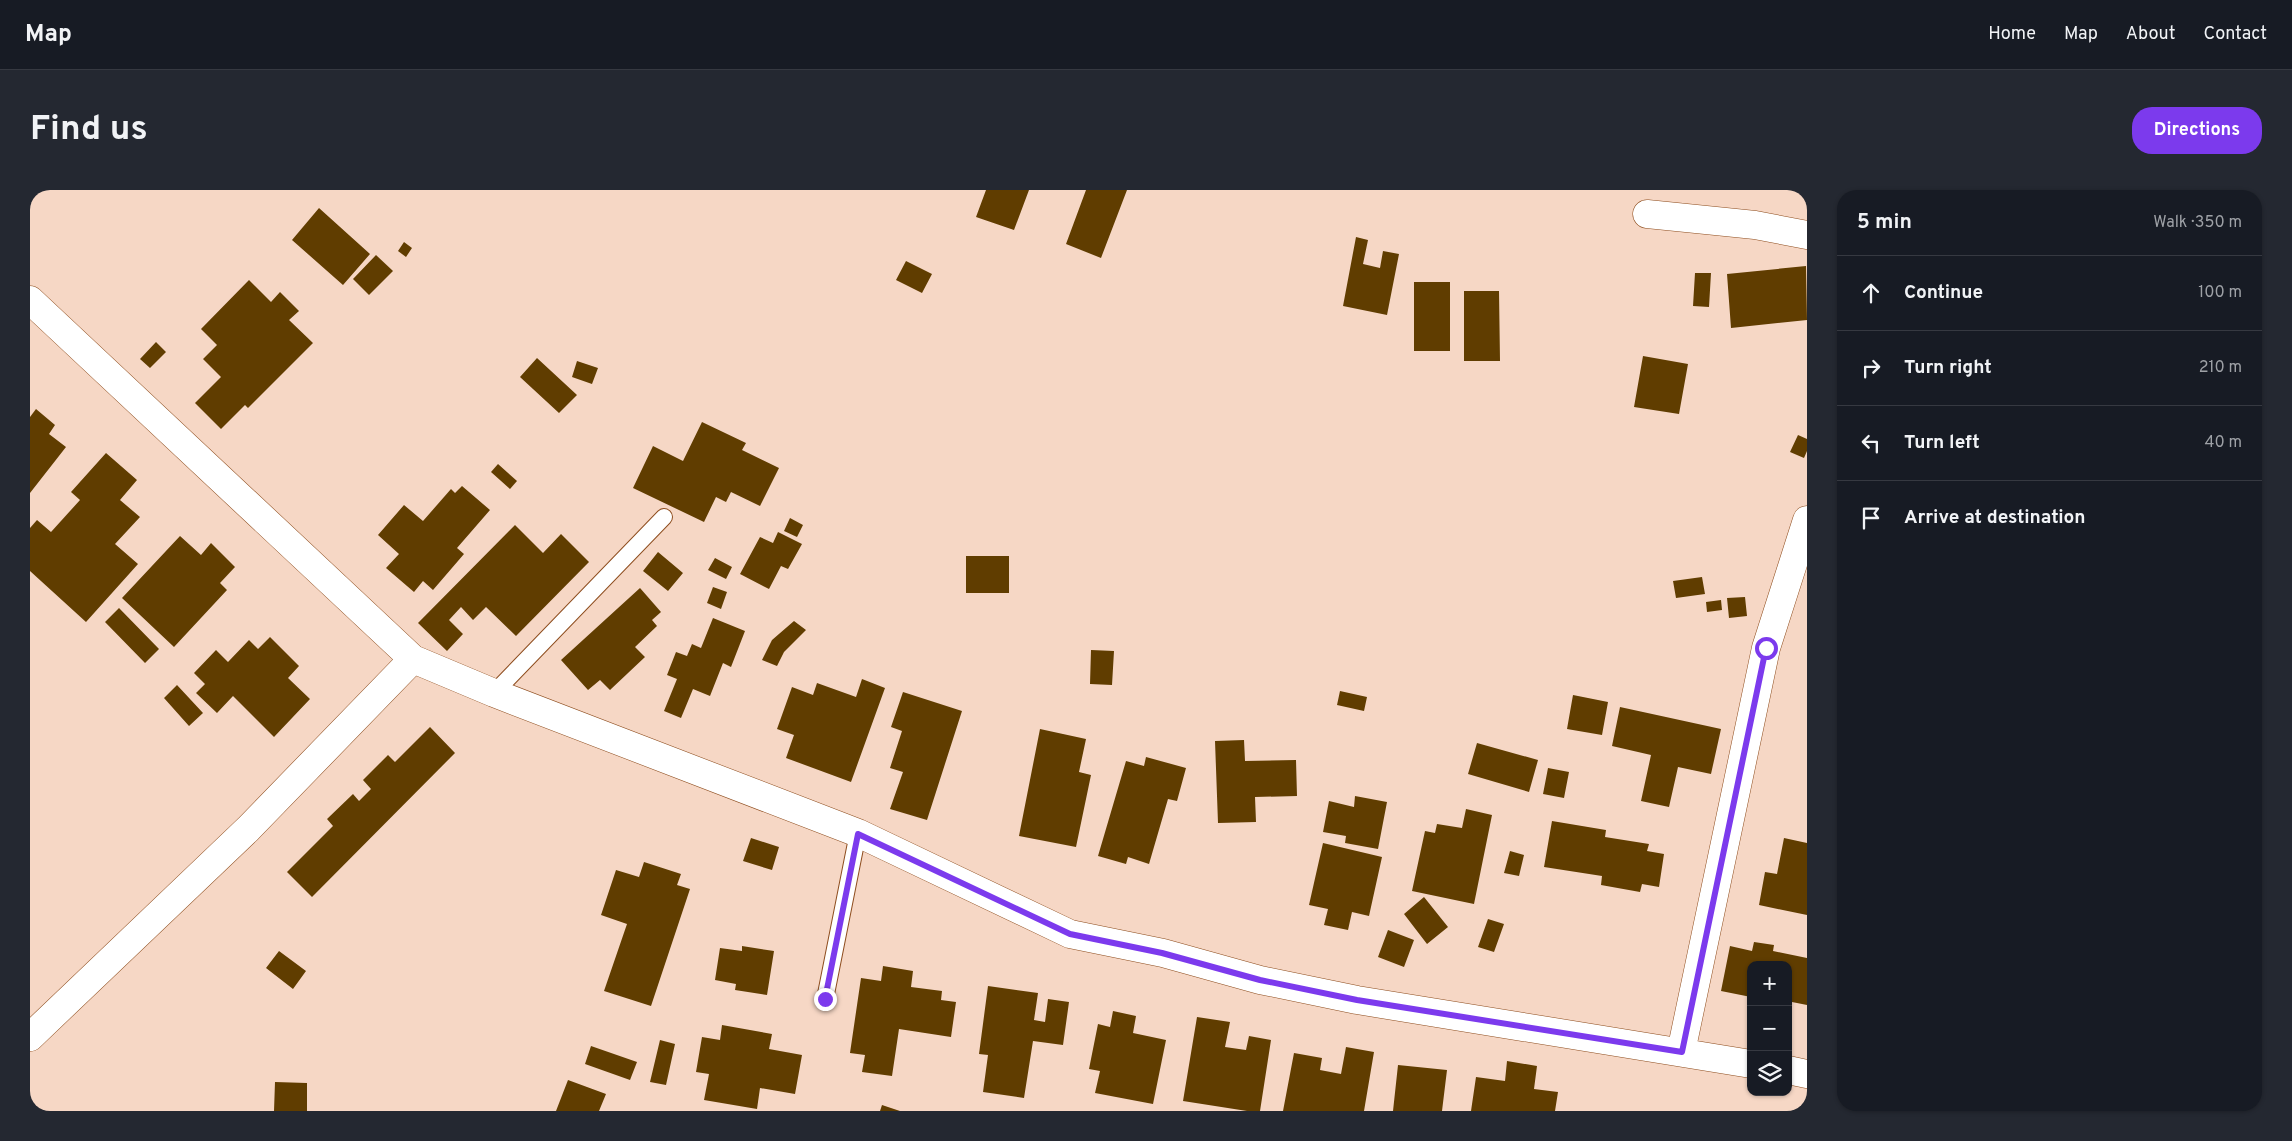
<!DOCTYPE html>
<html lang="en">
<head>
<meta charset="utf-8">
<style>
	body { margin:0; font-family:Overpass,sans-serif; background:#242831; color:#f1f3f6 }
	.controls { position:absolute; right:15px; bottom:15px; display:grid; overflow:hidden; border-radius:10px; box-shadow:0 1px 4px #0004 }
	.controls button { width:45px; height:45px; display:grid; place-items:center; padding:0; border:0; border-bottom:1px solid #363941; background:#171b24; color:#f1f3f6; font:25px sans-serif }
	.stop { position:absolute; width:15px; height:15px; margin:-11px; border:4px solid #7c3aed; border-radius:50%; background:#fff }
	.stop.end { background:#7c3aed; border-color:#fff; box-shadow:0 1px 5px #0008 }
	.list { margin:0; padding:0; list-style:none }
	h2 { display:flex; justify-content:space-between; align-items:center; height:65px; margin:0; padding:0 20px; font-size:21px }
	h2 small { font-size:16px; font-weight:400; color:#9ea1a6 }
	.list li { display:grid; grid-template-columns:32px 1fr auto; gap:15px; align-items:center; box-sizing:border-box; height:75px; padding:0 20px; border-top:1px solid #363941 }
	.list b { display:block; font-size:19px; white-space:nowrap }
	.list em { font-size:16px; font-style:normal; color:#9ea1a6 }
	.icon { flex:none; width:28px; height:28px; fill:none; stroke:currentColor; stroke-width:2; stroke-linecap:round; stroke-linejoin:round }
	.map { position:relative; flex:none; width:1777px; height:921px; overflow:hidden; border-radius:20px }
	header { display:flex; align-items:center; gap:30px; box-sizing:border-box; height:70px; padding:0 25px; background:#171b24; border-bottom:1px solid #363941 }
	header strong { font-size:24px }
	nav { display:flex; gap:28px; margin-inline-start:auto; font-size:18px }
	.intro { display:flex; align-items:center; justify-content:space-between; box-sizing:border-box; height:120px; padding:0 30px }
	h1 { margin:0; font-size:35px }
	.button { padding:12px 22px; border-radius:20px; background:#7c3aed; color:#fff; font-size:18px; font-weight:700 }
	main { display:flex; gap:30px; padding:0 30px }
	aside { flex:1; background:#171b24; border-radius:20px; box-shadow:0 1px 4px #0004 }
	.map>svg:first-child { display:block }
	.building { fill:#603d00 }
	.lines { fill:none; stroke-linecap:round; stroke-linejoin:round }
	.lane-casing { stroke:#8e4d1e; stroke-width:18 }
	.street-casing { stroke:#8e4d1e; stroke-width:29 }
	.lane { stroke:#fff; stroke-width:16 }
	.street { stroke:#fff; stroke-width:28 }
	.route { stroke:#7c3aed; stroke-width:6 }
</style>
</head>
<body>
<header>
<strong>Map</strong>
<nav><a>Home</a><a>Map</a><a>About</a><a>Contact</a></nav>
</header>
<div class="intro"><h1>Find us</h1><a class="button">Directions</a></div>
<main>
<div class="map">
<svg width="1777" height="921" viewBox="0 0 1777 921">
	<rect width="100%" height="100%" fill="#f6d7c5"/>
	<!-- building -->
	<path class="building" d="M956 0H999L984 40 946 27Z
		M1056 0H1097L1071 68 1036 54Z
		M289 18 340 64 313 95 262 50Z
		M1326 47 1338 50 1333 74 1350 78 1353 61 1369 64 1357 125 1313 116Z
		M374 52 382 58 376 67 368 61Z
		M346 65 363 81 339 105 323 89Z
		M876 71 902 84 892 103 866 90Z
		M1776 76 1777 130 1701 138 1697 84Z
		M1665 83H1681L1679 117 1663 116Z
		M219 90 241 112 250 102 269 121 259 130 283 153 218 218 215 215 191 239 165 213 191 187 173 169 187 155 171 139Z
		M1384 92H1420V161H1384Z
		M1434 101H1469L1470 171H1434Z
		M126 152 136 162 120 178 110 169Z
		M1613 166 1658 174 1649 224 1604 217Z
		M507 168 547 205 529 223 490 187Z
		M547 171 568 178 562 194 542 187Z
		M6 219 25 235 19 244 36 257 0 303V227Z
		M672 232 716 253 712 260 749 278 730 316 701 302 696 312 686 307 674 332 603 298 623 256 653 271Z
		M1768 245 1777 249V261L1774 268 1760 262Z
		M76 263 107 290 90 310 110 327 85 354 108 374 56 432 0 381V338L7 330 21 342 50 310 41 302Z
		M468 274 487 291 480 299 461 282Z
		M432 296 460 320 427 358 434 364 403 400 393 391 384 402 356 378 369 364 348 345 374 315 393 331 421 299 425 303Z
		M760 328 773 335 767 347 754 341Z
		M485 335 513 363 531 344 559 372 486 446 456 417 443 430 431 417 419 430 433 444 417 461 388 433Z
		M748 342 772 354 758 379 751 376 739 399 710 384 730 347 743 353Z
		M150 346 171 365 181 353 205 377 190 393 197 400 144 457 92 408Z
		M628 362 653 383 638 401 613 381Z
		M936 366H979V403H936Z
		M685 368 702 377 696 389 678 380Z
		M1672 387 1675 404 1646 408 1643 391Z
		M683 397 697 402 691 419 677 413Z
		M610 398 631 422 622 430 627 436 605 457 615 467 580 500 570 490 558 500 531 470Z
		M1715 407 1717 426 1699 428 1697 408Z
		M1691 410 1692 420 1677 422 1676 412Z
		M89 418 129 459 115 473 75 432Z
		M683 428 715 441 701 477 693 473 680 506 663 499 651 528 634 521 647 489 637 485 646 462 657 466 662 454 671 458Z
		M764 431 776 440 754 462 747 476 732 470 742 450Z
		M240 447 269 476 258 488 280 509 244 547 203 506 187 523 166 503 175 494 164 483 186 460 198 472 219 450 228 459Z
		M1061 460 1084 461 1082 495 1060 494Z
		M832 489 855 498 821 592 756 568 764 545 747 539 762 497 783 505 787 493 826 507Z
		M147 495 173 523 159 536 134 508Z
		M1310 501 1337 507 1334 521 1307 515Z
		M873 502 932 521 897 630 860 619 873 582 860 578 872 541 861 537Z
		M1543 505 1578 512 1572 545 1537 539Z
		M1590 517 1691 539 1681 584 1648 577 1639 617 1611 611 1621 565 1582 556Z
		M400 537 425 563 282 707 257 682 303 636 297 629 323 604 329 611 341 599 333 590 358 565 365 572Z
		M1010 539 1056 549 1049 582 1061 585 1046 657 989 646Z
		M1214 550 1215 571 1266 570 1267 606 1225 607 1226 632 1188 633 1185 551Z
		M1447 553 1508 570 1499 602 1438 584Z
		M1116 567 1156 578 1147 611 1138 609 1119 674 1098 667 1096 674 1068 666 1096 571 1114 576Z
		M1518 578 1539 582 1534 608 1513 604Z
		M1325 606 1357 612 1348 659 1315 653 1316 646 1293 642 1299 611 1324 617Z
		M1436 619 1462 625 1444 714 1382 701 1395 641 1405 643 1407 634 1432 638Z
		M1522 631 1576 640 1575 647 1619 654 1617 661 1634 664 1629 697 1612 694 1610 702 1571 695 1572 686 1514 677Z
		M721 648 749 657 742 680 713 671Z
		M1754 648 1777 653V725L1729 715 1735 682 1747 684Z
		M1293 653 1352 667 1339 726 1322 722 1318 740 1294 735 1298 719 1279 715Z
		M1480 661 1494 665 1489 686 1474 683Z
		M614 672 651 684 647 695 660 699 621 816 574 801 597 734 571 725 586 680 609 687Z
		M1394 707 1418 737 1397 754 1374 724Z
		M1458 729 1474 734 1464 762 1448 757Z
		M1358 740 1384 750 1374 777 1348 767Z
		M1724 752 1744 755 1743 761 1777 768V815L1762 812 1758 825V775H1721V807L1691 801 1700 756 1722 761Z
		M712 756 744 761 737 805 705 800 706 794 685 790 690 758 712 761Z
		M249 761 276 781 263 799 236 778Z
		M853 776 883 781 881 797 912 801 911 810 926 812 921 847 869 839 862 886 832 882 835 865 820 863 831 788 851 791Z
		M958 796 1008 803 1004 830 1015 832 1018 809 1039 812 1033 855 1003 851 994 908 953 902 958 865 949 864Z
		M1083 821 1106 826 1103 843 1136 850 1123 914 1065 903 1070 881 1059 879 1068 834 1080 837Z
		M1167 827 1200 832 1195 857 1216 860 1219 846 1241 850 1230 921H1217L1153 911Z
		M692 835 742 844 739 859 772 865 765 904 730 898 727 919 674 910 679 884 666 882 672 847 690 850Z
		M630 850 645 854 636 895 620 892Z
		M561 856 607 872 600 890 555 874Z
		M1316 857 1344 862 1334 921H1253L1264 863 1292 868 1290 880 1311 884Z
		M1477 871 1507 876 1504 899 1528 902 1525 921H1441L1446 887 1475 891Z
		M1368 875 1417 880 1412 921H1363Z
		M538 890 576 904 569 921H526Z
		M245 892 277 893V921H244Z
		M852 915 870 921H850Z"/>
	<g class="lines">
		<!-- lane casing -->
		<g class="lane-casing">
			<path id="lane" d="M464 503 634 327
				M795 809 828 643"/>
		</g>
		<!-- street casing -->
		<g class="street-casing">
			<path id="street" d="M1617 24 1725 35 1777 45
				M0 110 383 469
				M0 847 218 639 383 469 464 503 828 643 1040 744 1133 763 1230 790 1327 810 1721 874
				M1651 862 1736 458 1777 330
				M1758 880 1777 884"/>
		</g>
		<!-- lane -->
		<use href="#lane" class="lane"/>
		<!-- street -->
		<use href="#street" class="street"/>
	</g>
	<g class="lines">
		<!-- route -->
		<path class="route" d="M795 809 828 644 1040 744 1132 763 1230 790 1327 810 1652 862 1736 458"/>
	</g>
</svg>
<div class="controls">
<button>+</button>
<button>−</button>
<button><svg class="icon" aria-label="layers" viewBox="0 0 24 24"><path d="M12 4l9 5-9 5-9-5zM3 14l9 5 9-5"/></svg></button>
</div>
<div class="stop" style="left:1736px;top:458px"></div>
<div class="stop end" style="left:795px;top:809px"></div>
</div>
<aside>
<h2>5 min<small>Walk · 350 m</small></h2>
<ul class="list">
<li><svg class="icon" aria-label="ahead" viewBox="0 0 24 24"><path d="M12 20V5M6 11l6-6 6 6"/></svg><div><b>Continue</b></div><em>100 m</em></li>
<li><svg class="icon" aria-label="right" viewBox="0 0 24 24"><path d="M7 20v-9h11M14 6l5 5-5 5"/></svg><div><b>Turn right</b></div><em>210 m</em></li>
<li><svg class="icon" aria-label="left" viewBox="0 0 24 24"><path d="M17 20v-9H6M10 6l-5 5 5 5"/></svg><div><b>Turn left</b></div><em>40 m</em></li>
<li><svg class="icon" aria-label="arrive" viewBox="0 0 24 24"><path d="M6 21V4h12l-3 4 3 4H6"/></svg><div><b>Arrive at destination</b></div></li>
</ul>
</aside>
</main>
</body>
</html>
